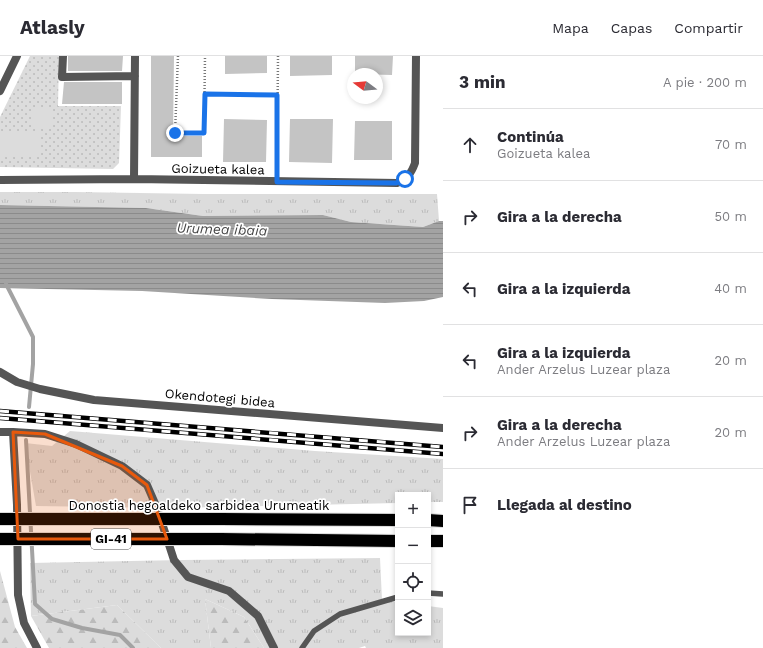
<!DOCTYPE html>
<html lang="es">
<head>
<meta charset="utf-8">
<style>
	body { margin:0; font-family:"Work Sans",sans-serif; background:#f7f7f7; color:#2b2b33 }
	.controls { position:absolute; right:12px; bottom:12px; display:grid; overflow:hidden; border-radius:0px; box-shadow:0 2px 6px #0003 }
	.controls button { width:36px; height:36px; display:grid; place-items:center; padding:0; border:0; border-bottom:1px solid #e1e1e2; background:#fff; color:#2b2b33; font:20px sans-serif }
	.compass { position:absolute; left:347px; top:12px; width:36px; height:36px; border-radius:50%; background:#fff; box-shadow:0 2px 6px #0003; rotate:286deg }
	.stop { position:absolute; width:12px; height:12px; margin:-9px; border:3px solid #1a73e8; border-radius:50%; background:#fff }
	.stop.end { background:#1a73e8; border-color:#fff; box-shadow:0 1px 4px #0008 }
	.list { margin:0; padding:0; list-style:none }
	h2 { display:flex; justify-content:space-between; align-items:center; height:52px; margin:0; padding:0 16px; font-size:17px }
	h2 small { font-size:13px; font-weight:400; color:#7c7c81 }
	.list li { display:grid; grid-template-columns:26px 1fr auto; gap:12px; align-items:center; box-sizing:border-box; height:72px; padding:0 16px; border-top:1px solid #e1e1e2 }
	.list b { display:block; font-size:15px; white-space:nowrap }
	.list p { margin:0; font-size:13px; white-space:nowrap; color:#7c7c81 }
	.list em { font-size:13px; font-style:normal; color:#7c7c81 }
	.icon { flex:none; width:22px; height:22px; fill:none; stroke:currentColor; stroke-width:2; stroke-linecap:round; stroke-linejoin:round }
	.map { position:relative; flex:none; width:443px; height:592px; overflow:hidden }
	header { display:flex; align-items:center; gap:24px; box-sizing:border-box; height:56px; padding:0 20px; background:#fff; border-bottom:1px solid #e1e1e2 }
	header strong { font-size:19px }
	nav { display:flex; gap:22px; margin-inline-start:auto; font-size:14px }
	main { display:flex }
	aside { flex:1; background:#fff }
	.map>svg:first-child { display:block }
	.grass { fill:url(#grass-tufts) }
	.forest { fill:url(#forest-firs) }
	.park { fill:url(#park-dots) }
	.pitch { fill:#dcdcdc }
	.water { fill:url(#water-rules) }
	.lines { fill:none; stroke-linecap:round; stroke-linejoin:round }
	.stream { stroke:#a3a3a3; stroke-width:4 }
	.building { fill:#c4c4c4 }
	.highway-casing { stroke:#dbdbdb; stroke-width:14 }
	.path { stroke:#777; stroke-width:2.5; stroke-dasharray:1 2; stroke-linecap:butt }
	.lane { stroke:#555; stroke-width:5.5 }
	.street { stroke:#555; stroke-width:8 }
	.highway { stroke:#000; stroke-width:12 }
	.rail-casing { stroke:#000; stroke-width:4.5 }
	.rail { stroke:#fff; stroke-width:3; stroke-dasharray:9; stroke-linecap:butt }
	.highway-bridge-casing { stroke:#dbdbdb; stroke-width:14; stroke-linecap:butt }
	.highway-bridge { stroke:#000; stroke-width:12 }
	.route { stroke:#1a73e8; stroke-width:5 }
	.marked { fill:#e8590c; fill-opacity:0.2; stroke:#e8590c; stroke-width:3; stroke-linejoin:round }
	.labels { text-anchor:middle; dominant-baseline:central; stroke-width:3.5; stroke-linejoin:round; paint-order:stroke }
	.shield { fill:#fff; stroke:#4c4c4c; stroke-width:1 }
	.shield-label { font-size:12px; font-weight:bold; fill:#000 }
	.street-label { font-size:13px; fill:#000; stroke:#fff }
	.water-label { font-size:14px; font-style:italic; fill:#444; stroke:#fff }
</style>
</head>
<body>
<header>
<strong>Atlasly</strong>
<nav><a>Mapa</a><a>Capas</a><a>Compartir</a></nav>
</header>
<main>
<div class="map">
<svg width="443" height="592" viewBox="0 0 443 592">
	<defs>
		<pattern id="grass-tufts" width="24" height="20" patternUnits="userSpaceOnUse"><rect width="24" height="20" fill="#dcdcdc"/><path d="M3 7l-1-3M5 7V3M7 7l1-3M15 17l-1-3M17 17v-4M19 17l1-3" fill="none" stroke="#bbb"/></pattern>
		<pattern id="forest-firs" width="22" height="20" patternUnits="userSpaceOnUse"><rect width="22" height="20" fill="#dcdcdc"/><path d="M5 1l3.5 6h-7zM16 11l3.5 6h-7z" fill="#bbb"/></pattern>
		<pattern id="park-dots" width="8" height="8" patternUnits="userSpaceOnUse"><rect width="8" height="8" fill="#dcdcdc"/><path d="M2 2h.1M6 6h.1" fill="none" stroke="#bbb" stroke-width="1.8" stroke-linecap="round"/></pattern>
		<pattern id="water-rules" width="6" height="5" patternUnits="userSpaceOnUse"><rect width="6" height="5" fill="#a3a3a3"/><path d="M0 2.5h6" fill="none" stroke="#8b8b8b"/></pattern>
	</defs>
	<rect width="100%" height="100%" fill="#fff"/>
	<!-- grass -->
	<path class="grass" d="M0 136H76L203 138H437L439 165 423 171 351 166 323 159 203 160 146 152 0 149Z
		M70 375 315 395 443 403V446H428V439H398V447L172 452 36 450 25 387 52 390Z
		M380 502 382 544 398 546V577H428V550L443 552V592H366L365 590 359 592H264L244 561 205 543 211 592H161L117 549 31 560 30 507 182 504Z"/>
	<!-- forest -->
	<path class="forest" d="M0 515 15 571 27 592H0Z
		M205 543 244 561 264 592H211Z
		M117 549 161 592H49L31 560Z"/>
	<!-- park -->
	<path class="park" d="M30 0H59L58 50H121L119 107 113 113 0 111V61Z"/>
	<!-- pitch -->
	<path class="pitch" d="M33 52H52V72H33Z
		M0 77H41V99H0Z"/>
	<!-- water -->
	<path class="water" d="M0 149 146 152 203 160 323 159 351 166 423 171 439 165H443V241L424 245 385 247 272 243 142 235 0 232Z"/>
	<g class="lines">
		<!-- stream -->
		<path class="stream" d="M6 228 33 281V308L29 351
			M26 384 35 548 52 563 82 572 120 579 133 592"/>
	</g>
	<!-- building -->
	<path class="building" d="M68 0H123L122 15H68Z
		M151 0H174L173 80H202V101H151Z
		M225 0H267V17L225 18Z
		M290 0H332V19L290 20Z
		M355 0H393L392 19 355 18Z
		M64 26H122V48H62Z
		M224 63 267 64 266 106H223Z
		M290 63H333L332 107 289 106Z
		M355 65H392V104H354Z"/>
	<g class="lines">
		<!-- highway casing -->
		<g class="highway-casing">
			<path id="highway" d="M221 463 398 464
				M428 464 443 465
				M221 483 398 485
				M428 485H443"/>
		</g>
		<!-- path -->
		<path class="path" d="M178 0 175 77H204L205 0
			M205 38 277 39
			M277 115 278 0"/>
		<!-- lane -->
		<path class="lane" d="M428 537 443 538
			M302 592 314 575 340 558 398 541"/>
		<!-- street -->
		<path class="street" d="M63 0 62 21 135 20
			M0 35 17 0
			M134 123 135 0
			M0 124 134 123 397 127C407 123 411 118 415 107L416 0
			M0 316 17 326 40 333 94 344 443 372
			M0 376H13L17 449 18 539 24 567 37 592
			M13 376 45 378 76 388 122 410 147 429 157 452 174 504 188 521 229 535 258 560 274 592"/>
		<!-- highway -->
		<use href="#highway" class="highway"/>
		<!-- rail casing -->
		<g class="rail-casing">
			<path id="rail" d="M0 355 443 391
				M0 362 443 398"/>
		</g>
		<!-- rail -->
		<use href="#rail" class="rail"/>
		<!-- highway-bridge casing -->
		<g class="highway-bridge-casing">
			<path id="highway-bridge" d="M0 463H221
				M0 483H221"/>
		</g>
		<!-- highway-bridge -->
		<use href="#highway-bridge" class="highway-bridge"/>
	</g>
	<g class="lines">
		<!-- route -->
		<path class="route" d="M175 77H204L205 38 277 39V126L396 127 405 123"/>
	</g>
	<!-- marked area -->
	<path class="marked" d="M13 376 45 378 122 410 147 429 167 483H18Z"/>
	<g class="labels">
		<!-- shield labels -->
		<rect class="shield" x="91" y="473" width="40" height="20" rx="3"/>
		<g class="shield-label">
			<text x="111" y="483">GI-41</text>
		</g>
		<!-- street labels -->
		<g class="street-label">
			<text transform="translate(218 113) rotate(1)">Goizueta kalea</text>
			<text transform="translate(220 342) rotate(5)">Okendotegi bidea</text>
			<text x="199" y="449">Donostia hegoaldeko sarbidea Urumeatik</text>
		</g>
		<!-- water labels -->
		<g class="water-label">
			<text transform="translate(222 173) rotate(2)">Urumea ibaia</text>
		</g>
	</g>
</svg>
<div class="controls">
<button>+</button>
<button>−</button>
<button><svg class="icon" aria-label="locate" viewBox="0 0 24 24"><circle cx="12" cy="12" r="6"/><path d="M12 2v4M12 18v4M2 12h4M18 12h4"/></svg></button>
<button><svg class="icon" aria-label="layers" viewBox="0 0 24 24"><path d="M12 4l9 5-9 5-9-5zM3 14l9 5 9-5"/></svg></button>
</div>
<svg class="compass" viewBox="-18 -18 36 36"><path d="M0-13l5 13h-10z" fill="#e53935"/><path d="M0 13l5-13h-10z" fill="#7c7c81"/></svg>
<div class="stop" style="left:405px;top:123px"></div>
<div class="stop end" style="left:175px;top:77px"></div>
</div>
<aside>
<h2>3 min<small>A pie · 200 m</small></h2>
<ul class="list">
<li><svg class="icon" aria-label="ahead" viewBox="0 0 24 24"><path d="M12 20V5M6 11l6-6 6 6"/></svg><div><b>Continúa</b><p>Goizueta kalea</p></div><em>70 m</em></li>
<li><svg class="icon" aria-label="right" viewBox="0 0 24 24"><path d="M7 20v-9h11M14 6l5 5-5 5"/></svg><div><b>Gira a la derecha</b></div><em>50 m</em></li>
<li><svg class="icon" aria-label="left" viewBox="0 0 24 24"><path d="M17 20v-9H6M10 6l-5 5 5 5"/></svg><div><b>Gira a la izquierda</b></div><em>40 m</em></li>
<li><svg class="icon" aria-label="left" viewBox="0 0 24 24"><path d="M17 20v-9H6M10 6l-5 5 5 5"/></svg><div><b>Gira a la izquierda</b><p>Ander Arzelus Luzear plaza</p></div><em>20 m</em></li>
<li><svg class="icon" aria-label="right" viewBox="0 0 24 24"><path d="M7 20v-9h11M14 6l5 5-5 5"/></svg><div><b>Gira a la derecha</b><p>Ander Arzelus Luzear plaza</p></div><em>20 m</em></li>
<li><svg class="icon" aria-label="arrive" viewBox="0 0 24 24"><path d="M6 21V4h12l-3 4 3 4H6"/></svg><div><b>Llegada al destino</b></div></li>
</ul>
</aside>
</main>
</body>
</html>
